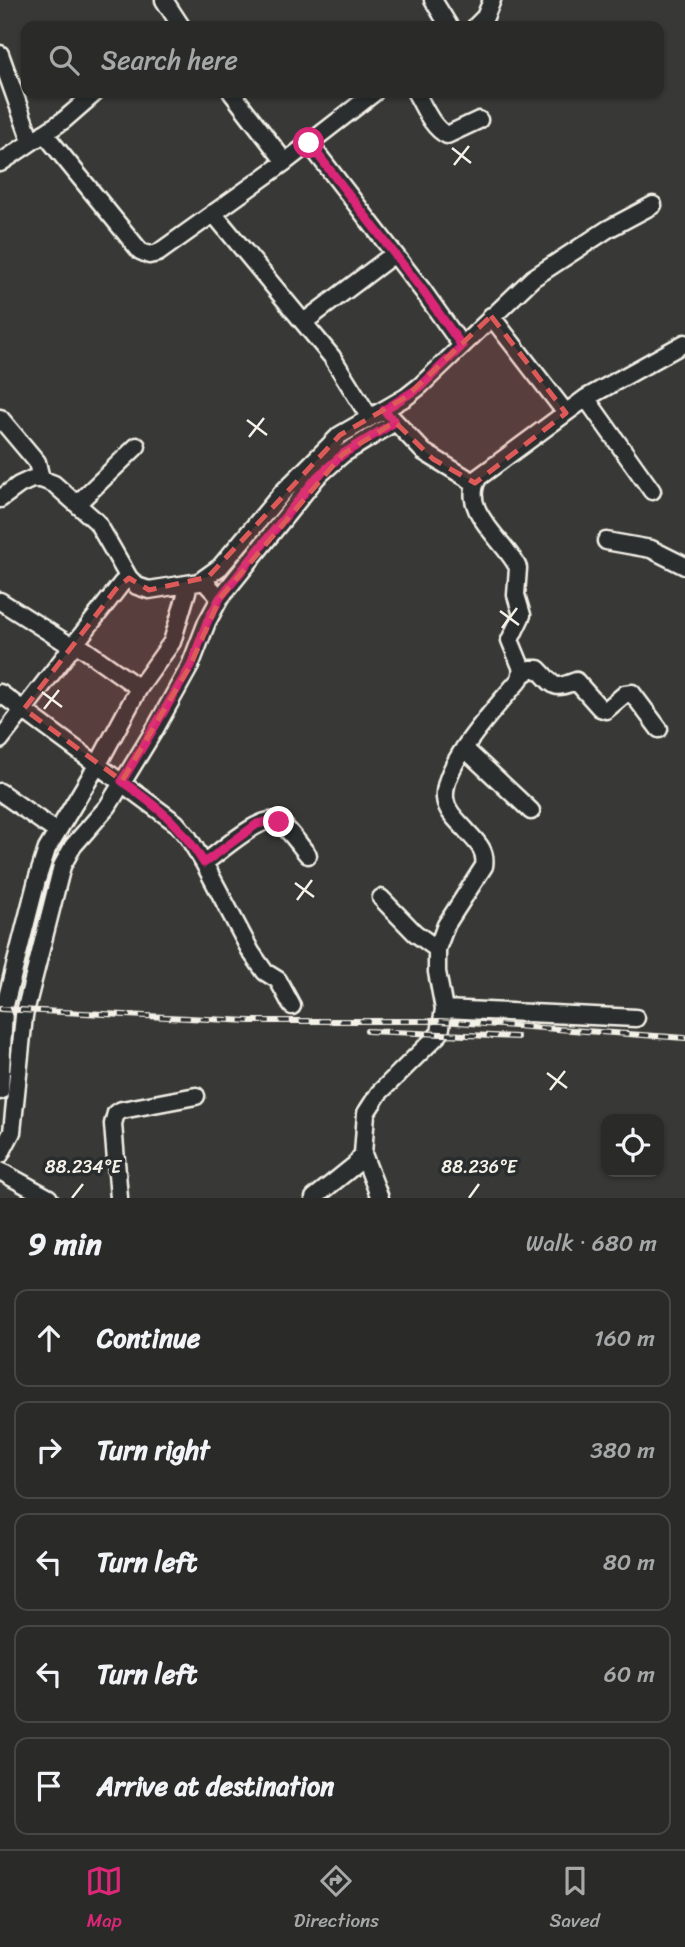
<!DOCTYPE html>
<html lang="en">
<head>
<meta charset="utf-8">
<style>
	body { margin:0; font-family:Sriracha,sans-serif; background:#323230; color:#f1f3f6 }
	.controls { position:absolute; right:21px; bottom:21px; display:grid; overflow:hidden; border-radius:14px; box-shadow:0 2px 5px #0004 }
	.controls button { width:63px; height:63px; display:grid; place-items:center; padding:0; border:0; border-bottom:2px solid #464645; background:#2a2a28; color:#f1f3f6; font:35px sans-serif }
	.stop { position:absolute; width:21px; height:21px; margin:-16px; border:5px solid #db2777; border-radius:50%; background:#fff }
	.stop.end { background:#db2777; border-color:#fff; box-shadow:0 2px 7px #0008 }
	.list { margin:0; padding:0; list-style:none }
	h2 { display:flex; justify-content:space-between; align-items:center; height:91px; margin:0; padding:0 28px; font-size:30px }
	h2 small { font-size:23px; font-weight:400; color:#a5a7a8 }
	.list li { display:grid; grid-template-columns:46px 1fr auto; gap:21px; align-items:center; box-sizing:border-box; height:98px; margin:0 14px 14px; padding:0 14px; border:2px solid #464645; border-radius:14px }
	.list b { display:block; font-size:26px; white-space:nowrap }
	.list em { font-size:23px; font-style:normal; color:#a5a7a8 }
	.icon { flex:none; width:38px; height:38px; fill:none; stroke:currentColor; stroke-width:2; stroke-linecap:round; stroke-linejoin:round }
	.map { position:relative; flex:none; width:685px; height:1198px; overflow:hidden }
	.search { position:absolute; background:#2a2a28; box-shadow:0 2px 5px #0004; left:21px; right:21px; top:21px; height:77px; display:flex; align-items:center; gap:18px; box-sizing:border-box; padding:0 24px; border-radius:14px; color:#a5a7a8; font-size:26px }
	.sheet { height:651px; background:#2a2a28 }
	nav { display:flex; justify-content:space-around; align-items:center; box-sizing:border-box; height:98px; border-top:2px solid #464645; background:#2a2a28; font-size:19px; color:#a5a7a8 }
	nav a { display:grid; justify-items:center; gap:4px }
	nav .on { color:#db2777 }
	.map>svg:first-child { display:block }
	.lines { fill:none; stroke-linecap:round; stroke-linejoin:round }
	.minor-casing { stroke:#f4f1e8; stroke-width:21 }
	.minor { stroke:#2a2d2e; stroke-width:16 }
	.rail-casing { stroke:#f4f1e8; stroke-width:6 }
	.rail { stroke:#2a2d2e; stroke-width:3.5; stroke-dasharray:10; stroke-linecap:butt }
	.route { stroke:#db2777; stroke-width:9 }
	.marked { fill:#de5a58; fill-opacity:0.2; stroke:#de5a58; stroke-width:5; stroke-dasharray:14 9; stroke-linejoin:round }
	.ticks { fill:none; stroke:#f4f1e8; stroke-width:2.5 }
	.ticks-label { font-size:18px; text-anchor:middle; fill:#f4f1e8; stroke:#2a2d2e; stroke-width:7; stroke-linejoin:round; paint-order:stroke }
</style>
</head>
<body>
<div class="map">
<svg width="685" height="1198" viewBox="0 0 685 1198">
	<rect width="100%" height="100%" fill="#383836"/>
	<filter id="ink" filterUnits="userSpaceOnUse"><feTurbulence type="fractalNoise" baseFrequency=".0143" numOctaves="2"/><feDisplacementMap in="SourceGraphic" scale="14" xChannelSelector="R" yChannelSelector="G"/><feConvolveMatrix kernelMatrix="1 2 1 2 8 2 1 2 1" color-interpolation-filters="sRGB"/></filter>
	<g filter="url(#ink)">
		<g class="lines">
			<!-- minor casing -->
			<g class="minor-casing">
				<path id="minor" d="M164 0 181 26
					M433 0 449 26
					M476 26 485 17 492 0
					M0 54 31 141
					M232 93 285 162
					M416 93C424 107 432 128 447 135L479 120
					M44 133 140 251 149 255 158 253 285 162 374 93
					M309 143 423 291 462 346
					M0 163 64 120 95 93
					M213 213 332 357 370 418
					M491 316 566 413
					M304 322 394 254
					M586 398 652 491
					M388 414 424 452 475 483
					M0 418 37 462 41 479
					M0 499 19 485 32 479H41L54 484 97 522 129 578
					M78 503 137 446
					M606 541 651 549 685 566
					M220 598 317 477 343 454 395 422
					M0 601 71 646
					M74 642 139 688
					M523 674 531 669H538C556 687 552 690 576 681L600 708 606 710 625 694 632 693 659 729
					M0 693 176 823 188 837 204 863 251 952 265 972 278 980 292 1006
					M0 740 122 583 129 578 137 586 149 590 199 582 220 567 282 493 340 435 406 397 420 386 533 278 608 229 653 205
					M464 748 531 811
					M0 792 57 832
					M204 863C219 853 262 813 278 822 289 828 299 845 308 855
					M381 898 415 933 437 949
					M444 1009 636 1018
					M0 1091 4 1009 37 880 47 849 98 764 139 688 172 642 189 585
					M363 1154 380 1198
					M0 1155 12 1132 24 1016 62 866 73 846 108 806 155 729 190 666 207 622 220 598 203 580
					M0 1171 49 1198
					M119 1198 113 1124 116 1113 122 1110 196 1096
					M314 1198 355 1165 363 1154 366 1113 379 1093 440 1033 444 1009 437 972V949L446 925 484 866C487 849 475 841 465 829 457 820 446 811 445 798 442 763 499 704 520 679L522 669 510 640 522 615 516 595 518 568C507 542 457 509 479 477L586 398 685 343"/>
			</g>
			<!-- minor -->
			<use href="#minor" class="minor"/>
			<!-- rail casing -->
			<g class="rail-casing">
				<path id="rail" d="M0 1009 250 1021H441L685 1038
					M367 1031 517 1037"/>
			</g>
			<!-- rail -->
			<use href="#rail" class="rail"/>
		</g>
	</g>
	<g class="lines" filter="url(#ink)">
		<!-- route -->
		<path class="route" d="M279 822 270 821 257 824 204 863C179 822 159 809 122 781L191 666 207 622 220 598 317 477 343 454 395 422 384 410 420 387 462 346 423 291 309 143"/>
	</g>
	<!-- marked area -->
	<path class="marked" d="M491 316 566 413 475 483 433 459 395 422 343 454 220 598 190 666 122 781 24 709 116 589 129 578 149 590 208 577 340 435 406 397Z"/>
	<!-- ticks -->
	<path class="ticks" d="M452 148 471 163M454 165 469 146M247 420 267 435M249 437 264 418M500 611 519 625M502 628 517 608M42 692 62 707M44 709 59 690M295 883 314 897M297 900 312 880M547 1073 567 1088M550 1090 565 1071M72 1198 83 1184M469 1198 479 1184"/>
	<g class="ticks-label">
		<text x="83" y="1173">88.234°E</text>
		<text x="479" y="1173">88.236°E</text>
	</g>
</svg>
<div class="controls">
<button><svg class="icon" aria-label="locate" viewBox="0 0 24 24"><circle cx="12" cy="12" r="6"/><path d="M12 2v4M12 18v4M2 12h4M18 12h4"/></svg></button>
</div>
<div class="stop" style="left:309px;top:143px"></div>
<div class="stop end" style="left:279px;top:822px"></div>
<div class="search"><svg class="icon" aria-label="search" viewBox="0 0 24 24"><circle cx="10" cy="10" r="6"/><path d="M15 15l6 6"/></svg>Search here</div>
</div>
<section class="sheet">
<h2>9 min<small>Walk · 680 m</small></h2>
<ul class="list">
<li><svg class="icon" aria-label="ahead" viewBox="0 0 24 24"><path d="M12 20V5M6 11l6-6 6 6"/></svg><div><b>Continue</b></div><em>160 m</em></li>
<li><svg class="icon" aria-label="right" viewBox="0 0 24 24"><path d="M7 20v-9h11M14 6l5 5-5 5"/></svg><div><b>Turn right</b></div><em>380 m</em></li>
<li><svg class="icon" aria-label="left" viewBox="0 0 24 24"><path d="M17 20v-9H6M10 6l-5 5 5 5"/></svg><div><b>Turn left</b></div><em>80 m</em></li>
<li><svg class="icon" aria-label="left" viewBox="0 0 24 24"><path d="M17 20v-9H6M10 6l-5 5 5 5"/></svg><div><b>Turn left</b></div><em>60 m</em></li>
<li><svg class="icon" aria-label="arrive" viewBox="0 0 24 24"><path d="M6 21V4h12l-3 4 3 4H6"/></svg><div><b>Arrive at destination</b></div></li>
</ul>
</section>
<nav>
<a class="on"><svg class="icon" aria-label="map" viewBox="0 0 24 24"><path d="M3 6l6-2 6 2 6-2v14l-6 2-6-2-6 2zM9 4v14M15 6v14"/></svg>Map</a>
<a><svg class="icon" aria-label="directions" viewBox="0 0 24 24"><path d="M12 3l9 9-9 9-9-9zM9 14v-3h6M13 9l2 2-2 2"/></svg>Directions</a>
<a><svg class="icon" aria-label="saved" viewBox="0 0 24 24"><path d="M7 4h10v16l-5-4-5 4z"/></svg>Saved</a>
</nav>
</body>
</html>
